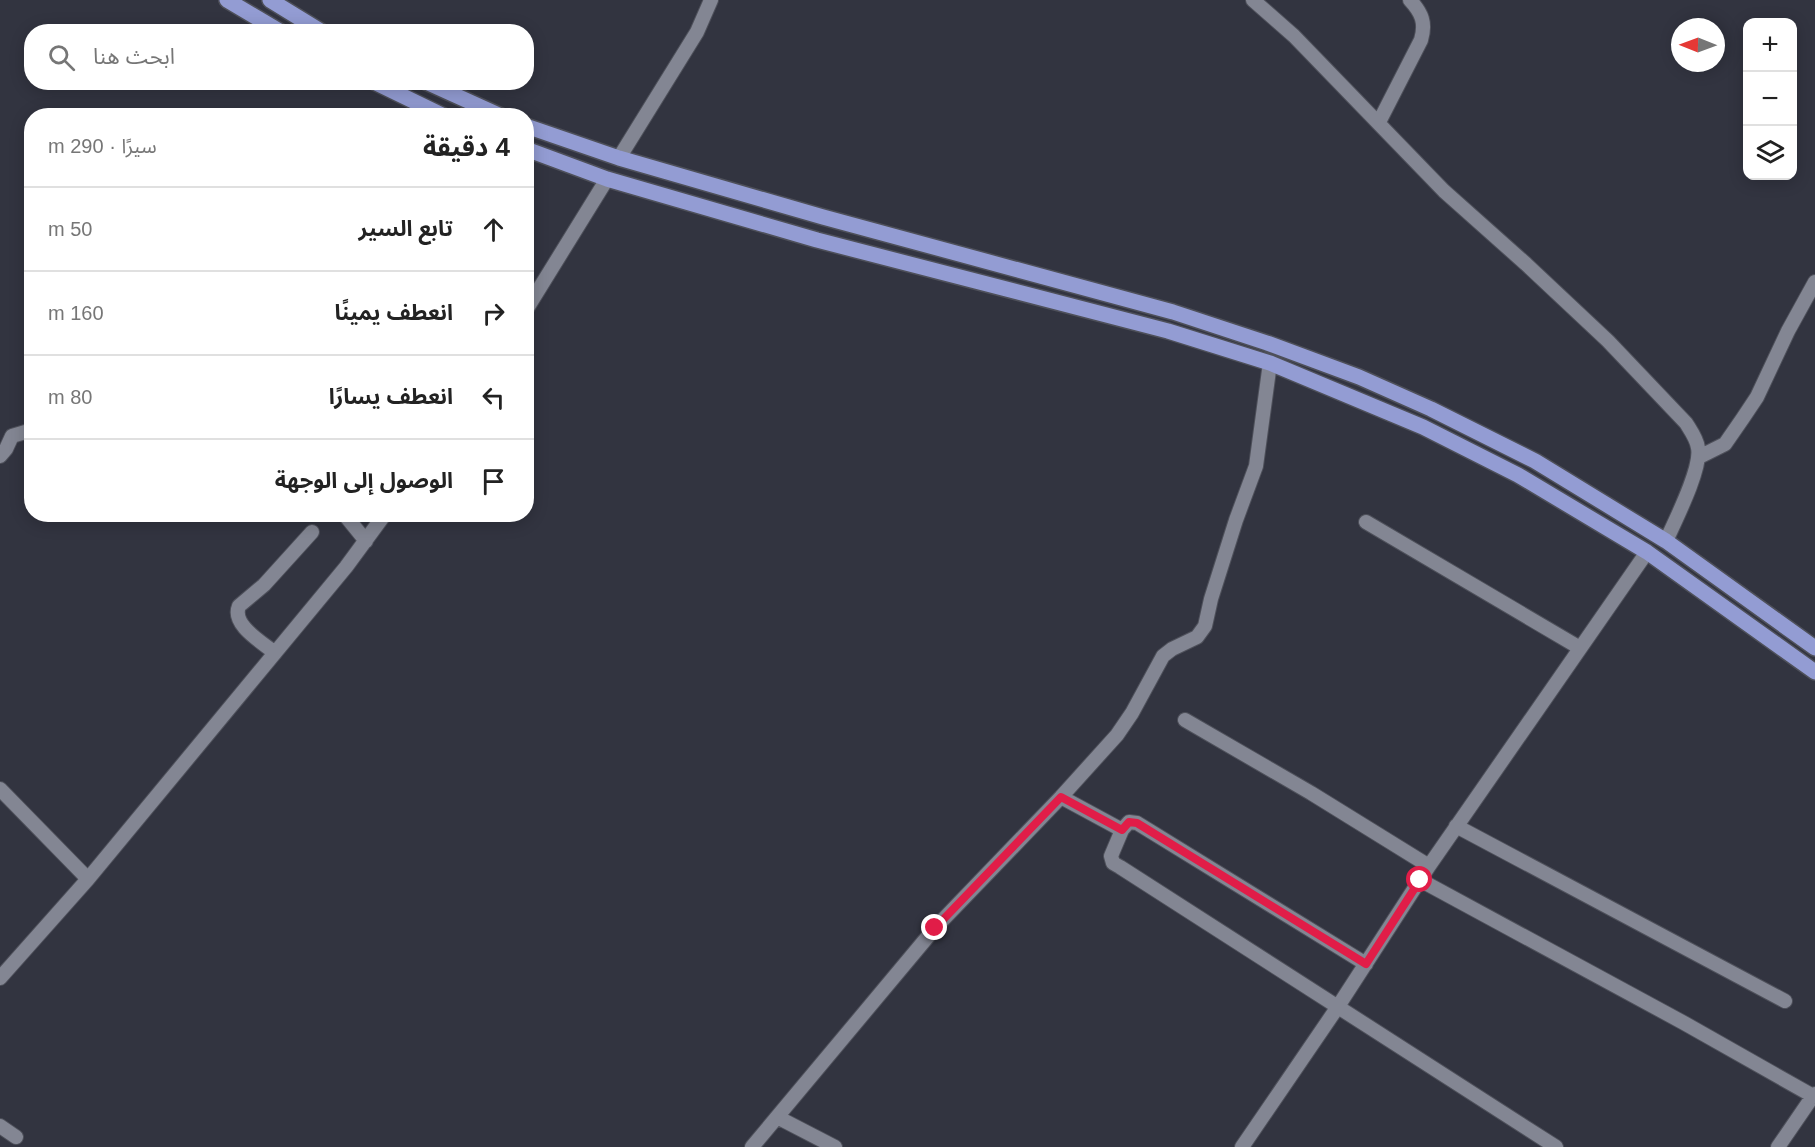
<!DOCTYPE html>
<html lang="ar">
<head>
<meta charset="utf-8">
<style>
	body { margin:0; font-family:Helvetica,"Noto Sans Arabic",sans-serif; background:#f2f2f2; color:#222; direction:rtl }
	.controls { position:absolute; right:18px; top:18px; display:grid; overflow:hidden; border-radius:12px; box-shadow:0 3px 15px #0003 }
	.controls button { width:54px; height:54px; display:grid; place-items:center; padding:0; border:0; border-bottom:2px solid #e0e0e0; background:#fff; color:#222; font:30px sans-serif }
	.compass { position:absolute; left:1671px; top:18px; width:54px; height:54px; border-radius:50%; background:#fff; box-shadow:0 3px 15px #0003; rotate:271deg }
	.stop { position:absolute; width:18px; height:18px; margin:-14px; border:4px solid #e11d48; border-radius:50%; background:#fff }
	.stop.end { background:#e11d48; border-color:#fff; box-shadow:0 2px 6px #0008 }
	.list { margin:0; padding:0; list-style:none }
	h2 { display:flex; justify-content:space-between; align-items:center; height:78px; margin:0; padding:0 24px; font-size:26px }
	h2 small { font-size:20px; font-weight:400; color:#767676 }
	.list li { display:grid; grid-template-columns:39px 1fr auto; gap:18px; align-items:center; box-sizing:border-box; height:84px; padding:0 24px; border-top:2px solid #e0e0e0 }
	.list b { display:block; font-size:22px; white-space:nowrap }
	.list em { font-size:20px; font-style:normal; color:#767676 }
	.icon { flex:none; width:33px; height:33px; fill:none; stroke:currentColor; stroke-width:2; stroke-linecap:round; stroke-linejoin:round }
	.map { position:relative; flex:none; width:1815px; height:1147px; overflow:hidden; direction:ltr }
	.search { position:absolute; background:#fff; box-shadow:0 3px 15px #0003; left:24px; top:24px; width:510px; height:66px; display:flex; align-items:center; gap:15px; box-sizing:border-box; padding:0 21px; border-radius:24px; color:#767676; font-size:22px }
	.panel { position:absolute; background:#fff; box-shadow:0 3px 15px #0003; left:24px; top:108px; width:510px; height:414px; border-radius:24px; direction:rtl }
	.map>svg:first-child { display:block }
	.lines { fill:none; stroke-linecap:round; stroke-linejoin:round }
	.minor-casing { stroke:#4e505a; stroke-width:16 }
	.primary-casing { stroke:#4e505a; stroke-width:18 }
	.minor { stroke:#838693; stroke-width:14 }
	.primary { stroke:#939cd3; stroke-width:15 }
	.route { stroke:#e11d48; stroke-width:8 }
</style>
</head>
<body>
<div class="map">
<svg width="1815" height="1147" viewBox="0 0 1815 1147">
	<rect width="100%" height="100%" fill="#323440"/>
	<g class="lines">
		<!-- minor casing -->
		<g class="minor-casing">
			<path id="minor" d="M1253 0 1294 36 1444 191 1526 264 1608 341 1686 423C1691 431 1697 439 1698 448 1702 468 1675 521 1666 541
				M1379 122 1421 40C1426 23 1422 13 1410 0
				M619 158 697 32 711 0
				M526 310 607 179
				M0 456 6 449 12 436 32 430
				M1699 457 1725 444 1743 418 1757 397 1788 331 1815 282
				M344 514 366 541
				M1366 522 1580 648
				M275 653C262 642 231 625 239 606L264 585 312 532
				M1185 720 1311 793 1429 866
				M0 789 88 879 0 978
				M1061 797 1122 830
				M1456 826 1785 1001
				M88 879 346 567 385 514
				M1420 880 1684 1023 1813 1096 1815 1094
				M1366 964 1137 823 1129 822 1122 830 1111 856 1113 863 1120 867 1556 1147
				M777 1117 835 1147
				M0 1126 16 1137
				M752 1147 935 928 1061 797 1117 735 1132 713 1163 656 1172 649 1197 637 1205 626 1211 599 1236 520 1256 466 1270 363
				M1242 1147 1337 1008 1429 866 1647 552
				M1778 1147 1813 1096"/>
		</g>
		<!-- primary casing -->
		<g class="primary-casing">
			<path id="primary" d="M227 0 281 32
				M270 0 322 32
				M374 82 444 116
				M426 82 501 116
				M526 126 619 158 823 217 1173 312 1267 343 1359 377 1431 409 1535 461 1666 541 1815 648
				M526 149 607 179 817 240 1168 331 1270 363 1423 427 1518 475 1647 552 1815 672"/>
		</g>
		<!-- minor -->
		<use href="#minor" class="minor"/>
		<!-- primary -->
		<use href="#primary" class="primary"/>
	</g>
	<g class="lines">
		<!-- route -->
		<path class="route" d="M935 928 1061 797 1122 830 1129 822 1137 823 1366 964 1420 880"/>
	</g>
</svg>
<div class="controls">
<button>+</button>
<button>−</button>
<button><svg class="icon" aria-label="layers" viewBox="0 0 24 24"><path d="M12 4l9 5-9 5-9-5zM3 14l9 5 9-5"/></svg></button>
</div>
<svg class="compass" viewBox="-18 -18 36 36"><path d="M0-13l5 13h-10z" fill="#e53935"/><path d="M0 13l5-13h-10z" fill="#767676"/></svg>
<div class="stop" style="left:1420px;top:880px"></div>
<div class="stop end" style="left:935px;top:928px"></div>
<div class="search"><svg class="icon" aria-label="search" viewBox="0 0 24 24"><circle cx="10" cy="10" r="6"/><path d="M15 15l6 6"/></svg>ابحث هنا</div>
<section class="panel">
<h2>4 دقيقة<small>سيرًا · 290 m</small></h2>
<ul class="list">
<li><svg class="icon" aria-label="ahead" viewBox="0 0 24 24"><path d="M12 20V5M6 11l6-6 6 6"/></svg><div><b>تابع السير</b></div><em>50 m</em></li>
<li><svg class="icon" aria-label="right" viewBox="0 0 24 24"><path d="M7 20v-9h11M14 6l5 5-5 5"/></svg><div><b>انعطف يمينًا</b></div><em>160 m</em></li>
<li><svg class="icon" aria-label="left" viewBox="0 0 24 24"><path d="M17 20v-9H6M10 6l-5 5 5 5"/></svg><div><b>انعطف يسارًا</b></div><em>80 m</em></li>
<li><svg class="icon" aria-label="arrive" viewBox="0 0 24 24"><path d="M6 21V4h12l-3 4 3 4H6"/></svg><div><b>الوصول إلى الوجهة</b></div></li>
</ul>
</section>
</div>
</body>
</html>
